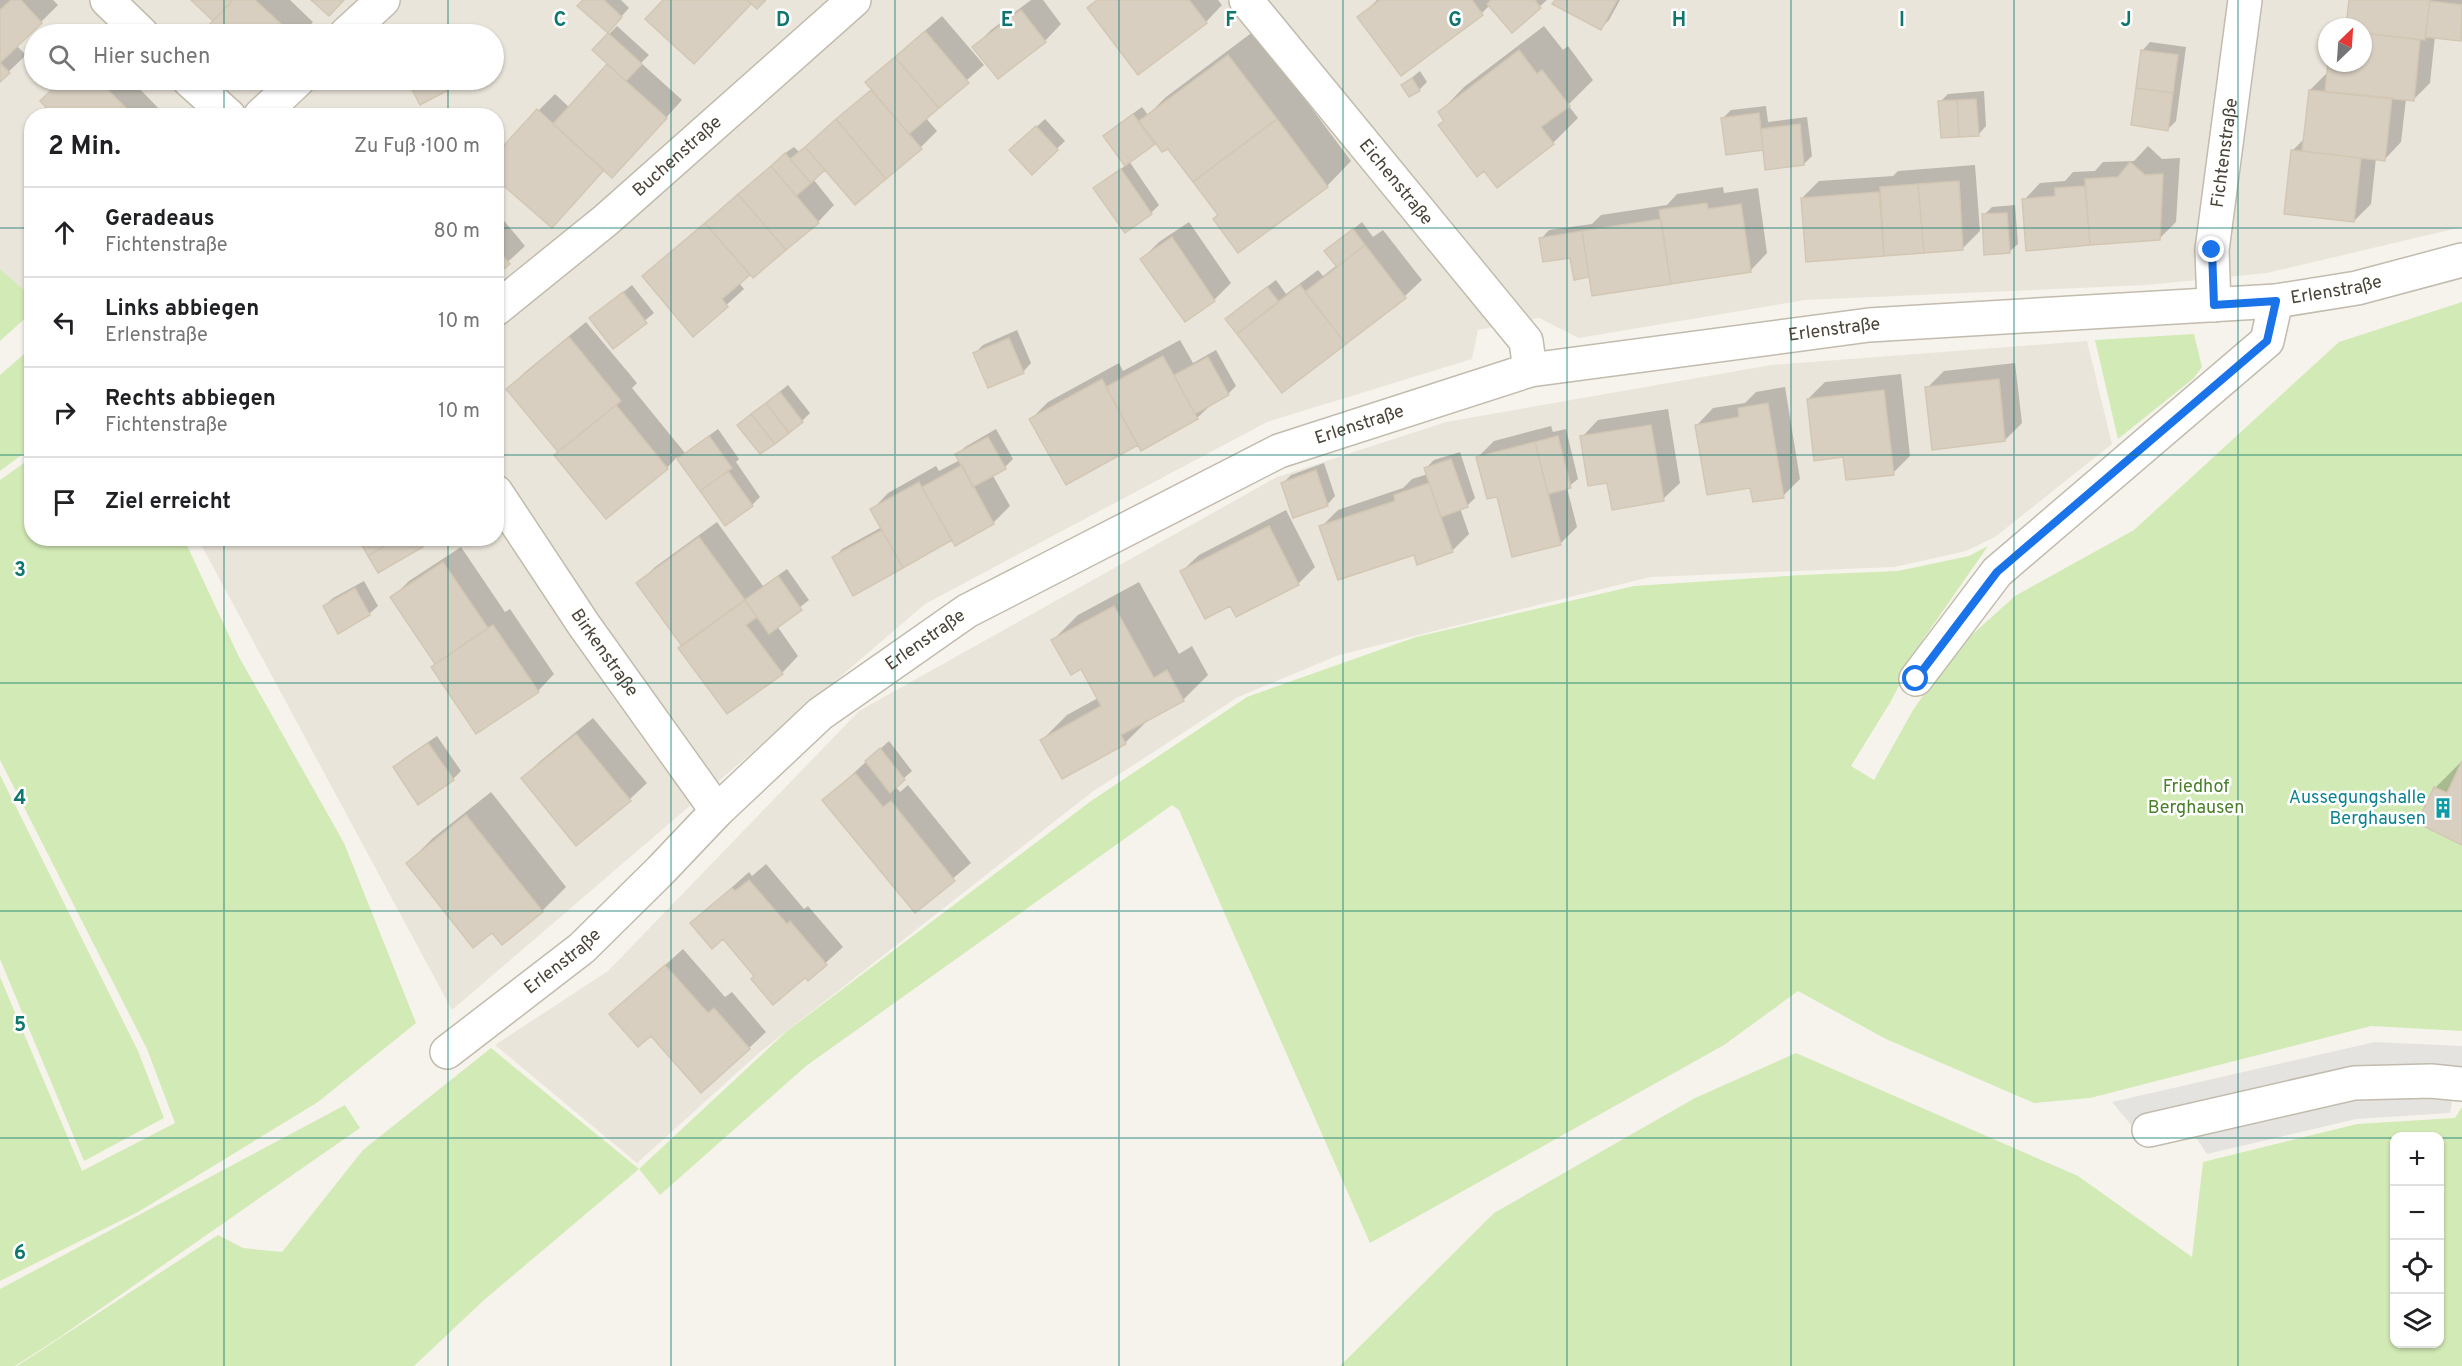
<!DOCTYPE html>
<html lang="de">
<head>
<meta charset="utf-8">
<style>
	body { margin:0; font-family:Overpass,sans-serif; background:#f2f2f2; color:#202124 }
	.controls { position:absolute; right:18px; bottom:18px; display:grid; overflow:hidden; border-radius:12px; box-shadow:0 2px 4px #0004 }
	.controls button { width:54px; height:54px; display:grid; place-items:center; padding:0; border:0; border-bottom:2px solid #e0e0e0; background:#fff; color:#202124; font:30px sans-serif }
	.compass { position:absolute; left:2318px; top:18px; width:54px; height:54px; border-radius:50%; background:#fff; box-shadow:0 2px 4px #0004; rotate:25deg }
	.stop { position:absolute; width:18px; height:18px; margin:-14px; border:4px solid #1a73e8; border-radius:50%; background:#fff }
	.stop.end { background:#1a73e8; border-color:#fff; box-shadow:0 2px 6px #0008 }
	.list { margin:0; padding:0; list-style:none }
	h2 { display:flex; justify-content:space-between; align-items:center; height:78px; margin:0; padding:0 24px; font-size:26px }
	h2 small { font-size:20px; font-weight:400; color:#757577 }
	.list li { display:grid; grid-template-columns:39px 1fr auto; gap:18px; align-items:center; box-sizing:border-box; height:90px; padding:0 24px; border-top:2px solid #e0e0e0 }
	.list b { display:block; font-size:22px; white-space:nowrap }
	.list p { margin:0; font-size:20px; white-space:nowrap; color:#757577 }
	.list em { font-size:20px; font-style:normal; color:#757577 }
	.icon { flex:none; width:33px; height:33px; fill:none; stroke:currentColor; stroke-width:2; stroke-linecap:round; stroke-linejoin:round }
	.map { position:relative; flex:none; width:2462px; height:1366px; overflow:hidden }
	.search { position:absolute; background:#fff; box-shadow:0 2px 4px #0004; left:24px; top:24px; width:480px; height:66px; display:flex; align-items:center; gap:15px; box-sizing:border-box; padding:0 21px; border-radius:33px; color:#757577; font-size:22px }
	.panel { position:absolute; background:#fff; box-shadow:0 2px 4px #0004; left:24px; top:108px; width:480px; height:438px; border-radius:24px }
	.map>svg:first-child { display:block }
	.residential { fill:#eae5da; fill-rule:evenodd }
	.green { fill:#d2eab5; fill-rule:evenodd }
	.parking { fill:#e5e3e0 }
	.shadow { fill:#0003 }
	.building { fill:#d8cfc1; stroke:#d3c7b4; stroke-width:1.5 }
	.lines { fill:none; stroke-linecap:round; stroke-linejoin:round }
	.minor-casing { stroke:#c2bbae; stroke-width:36 }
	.minor { stroke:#fff; stroke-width:33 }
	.route { stroke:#1a73e8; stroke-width:8 }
	.grid { fill:none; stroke:#0f766e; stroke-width:1.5; stroke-opacity:0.55 }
	.labels { text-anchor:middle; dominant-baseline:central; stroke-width:5; stroke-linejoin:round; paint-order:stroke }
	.street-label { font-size:18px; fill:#4b4439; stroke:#fff }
	.park-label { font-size:18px; fill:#4a7f2a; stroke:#fff }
	.culture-label { font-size:18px; fill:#0d838f; stroke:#fff; text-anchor:end }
	.grid-label { font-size:20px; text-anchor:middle; font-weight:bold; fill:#0f766e; stroke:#fff; stroke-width:5; stroke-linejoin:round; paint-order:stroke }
</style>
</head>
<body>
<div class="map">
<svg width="2462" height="1366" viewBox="0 0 2462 1366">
	<rect width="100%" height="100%" fill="#f6f3ec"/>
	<!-- residential -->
	<path class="residential" d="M0 0H2462V227L2267 273 2147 285 1805 300 1579 338 1539 318 1478 330 1472 359 1267 422 925 604 452 1010 198 539 496 538V116H32L31 299 0 325ZM2327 27H2363V63H2327ZM34 34H494V80H34Z
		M2087 341 2112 444 1995 537 1966 551 1894 567 1650 577 1339 655 1238 697 1092 792 760 1052 637 1163 495 1045 608 971 859 711 1277 477 1446 422 1771 365Z"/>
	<!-- green -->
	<path class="green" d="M0 269 32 297 31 313 0 341Z
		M2462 302V1031L2371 1026 2090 1098 2034 1103 1886 1039 1798 991 1724 1045 1370 1243 1179 810 1172 805 806 1066 660 1195 639 1169 484 1300 414 1366H17L218 1235 243 1248 282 1252 363 1150 491 1048 639 1169 786 1032 1091 801 1247 697 1416 637 1634 586 1801 575 1898 571 1969 556 1988 546 1924 638 1891 701 1851 766 1874 780 1913 710 1954 651 2015 596 2134 530 2339 342Z
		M2194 334 2202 367 2194 378 2118 439 2095 340Z
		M31 348V448L0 471V375Z
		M31 458 32 538 184 539 239 657 344 843 416 1023 318 1102 138 1212 0 1281V977L82 1171 175 1123 147 1049 0 760V480Z
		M0 775 138 1051 164 1118 84 1161 0 959Z
		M1796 1053 2078 1176 2192 1257 2203 1162 2357 1124 2455 1118 2462 1107V1366H1340L1494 1213 1695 1098ZM2394 1136H2440V1344H2394Z
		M345 1105 360 1128 60 1337 15 1366H0V1289Z"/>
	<!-- parking -->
	<path class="parking" d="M2375 1042 2462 1046V1078H2456L2450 1113 2356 1119 2207 1154 2182 1117 2132 1126 2112 1102Z"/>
	<!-- shadow -->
	<path class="shadow" d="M0 0H53L58 5 17 46 26 55 0 80Z
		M193 0H290L313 22 302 34H220L211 26 215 21Z
		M585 0H621L629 8 608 31Z
		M1031 0H1043L1061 24 1045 41 974 47 991 30Z
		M1097 0H1218L1222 5 1206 22Z
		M1377 0H1547L1512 31 1490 5 1482 13 1359 18Z
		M1556 0H1620L1609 20 1601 28Z
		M2350 0H2462V39L2435 36 2430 83 2413 100 2406 99 2401 142 2385 159 2376 158 2371 204 2354 221 2292 151 2305 138 2310 90 2327 73 2330 63H2363V27H2337L2349 15Z
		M942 16 984 65 925 117 937 131 920 148 825 168 813 179 834 205 818 222 739 283 744 289 693 335 644 276 788 151 794 147 799 152 815 139 872 89 867 82 884 66Z
		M617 26 649 55 641 63 682 100 629 159 605 169 568 210 538 111 555 94 570 108 610 64 609 34Z
		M1544 26 1563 50 1568 46 1593 80 1568 105 1578 118 1553 143 1440 112 1464 87Z
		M1254 31 1351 161 1327 186 1219 214 1168 147 1156 141 1129 161 1159 205 1151 213 1095 188 1126 165 1105 136 1113 128 1142 107 1148 115 1166 97Z
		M2150 42 2186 47 2176 121 2168 129 2142 51Z
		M1420 71 1427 82 1419 90 1403 85Z
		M64 80H131L166 116H40L48 107 42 101Z
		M409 80H463L420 103Z
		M1984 91 1986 126 1978 135 1940 102 1948 94Z
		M1766 106 1768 122 1807 117 1812 156 1804 164 1764 148 1727 153 1723 118 1731 110Z
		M1045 119 1065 141 1032 172 1020 142Z
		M2148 146 2162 159 2180 158 2176 222 2159 239 2027 249 2024 200 2040 183 2065 181 2073 172 2095 171 2103 162 2134 161Z
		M1975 165 1980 231 1963 248 1807 260 1802 198 1819 181 1893 176 1898 171Z
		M1723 187 1724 193 1758 188 1767 253 1751 270 1590 274 1589 276 1571 256 1541 239 1549 230 1592 224 1601 215 1667 205 1677 194Z
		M496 196 501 202 496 207Z
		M2015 205 2018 244 2009 252 1984 215 1992 207Z
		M496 211 525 246 496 273Z
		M1189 222 1231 283 1214 300 1185 320 1142 259 1159 242Z
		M1362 222 1373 237 1383 230 1422 280 1405 296 1282 391 1235 311 1276 280 1286 294 1318 270 1323 276 1337 265 1326 251Z
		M632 285 654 313 613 347 591 318Z
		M586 322 637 383 632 388 685 453 718 429 739 459 736 462 760 497 752 505 725 524 677 457 667 468 560 452 508 389 525 372Z
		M1017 330 1031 363 1023 372 975 353 983 345Z
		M1180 340 1193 363 1216 350 1236 386 1228 394 1214 402 1197 418 1139 443 1031 419 1048 402 1119 363 1123 371Z
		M2015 363 2022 423 2005 440 1927 388 1944 371Z
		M1901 374 1910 456 1893 473 1845 456 1808 399 1825 382Z
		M788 385 810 413 802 421 739 425Z
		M1785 387 1800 479 1783 496 1752 487 1697 425 1713 408 1745 403 1756 392Z
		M1668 409 1680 483 1663 499 1582 437 1598 420Z
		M1551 426 1553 432 1566 429 1578 479 1567 488 1577 527 1560 544 1498 495 1477 458 1494 441Z
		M996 429 1013 459 1005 467 992 474 1010 506 993 523 956 544 952 538 834 558 842 549 882 527 872 510 888 493 936 466 939 471 960 460 957 455 965 447Z
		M1460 452 1475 498 1467 506 1460 508 1469 534 1452 551 1415 553 1321 527 1338 510 1403 488 1412 479 1428 474 1426 468 1434 460Z
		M1324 463 1335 496 1327 505 1283 483 1291 475Z
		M1286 510 1315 567 1298 584 1237 615 1231 604 1182 571 1199 555Z
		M717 522 763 586 787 569 809 600 777 626 798 656 782 673 683 645 638 584 655 567Z
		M360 538H429L422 546Z
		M461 547 505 612 510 609 554 674 538 691 436 664 392 598 409 581Z
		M364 581 378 606 369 614 338 632 324 606 333 598Z
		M1139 582 1179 654 1192 646 1208 675 1183 700 1150 718 1125 743 1042 740 1067 715 1098 698 1081 667 1053 640 1078 615Z
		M593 718 647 783 630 799 576 844 523 778 539 762Z
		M437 736 461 771 453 779 395 767 403 759Z
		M889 741 912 771 895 786 900 792 908 785 971 863 915 911 824 800Z
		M2462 761V843L2435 788Z
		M491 792 566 887 542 911 492 931 408 863 433 838Z
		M766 864 804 909 808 906 843 947 808 979 805 976 756 975 724 937 692 923 749 872 752 876Z
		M683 949 725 997 732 992 766 1032 749 1048 651 1034 611 1014Z"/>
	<!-- building -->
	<path class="building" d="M11 0H21L42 23 0 63 10 73 0 82V10Z
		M191 0H233L213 21Z
		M233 0H255L292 34H218L208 26Z
		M311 0H344L329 16Z
		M583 0H604L622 17 608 33 577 6Z
		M663 0H747L751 4 694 64 645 19Z
		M747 0H766L757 9Z
		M1097 0H1189L1207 23 1138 75 1087 8Z
		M1380 0H1472L1483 15 1401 76 1357 17Z
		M1491 0H1535L1541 8 1512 33 1487 4Z
		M1555 0H1617L1601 30 1552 4Z
		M2349 0H2430L2425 40 2363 33V27H2346Z
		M2430 1 2462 5 2461 41 2425 37Z
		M1021 10 1046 42 998 79 972 47Z
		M925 31 969 83 939 108 895 57Z
		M608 33 642 64 626 81 592 50Z
		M2363 33 2420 40 2414 101 2325 92 2328 63H2363Z
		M1519 50 1537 74 1542 70 1570 106 1541 127 1554 144 1497 188 1484 171 1477 177 1438 125 1444 121 1438 112Z
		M2141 50 2178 55 2173 93 2136 88Z
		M1228 55 1277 119 1193 182 1168 149 1162 152 1139 121Z
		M895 57 939 108 909 134 865 82Z
		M607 64 667 118 612 178 553 124Z
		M1412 78 1420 91 1409 97 1401 85Z
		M62 80H98L123 105 112 116H38L46 107 40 101Z
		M407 80H467L420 105Z
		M2136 88 2173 93 2168 131 2131 125Z
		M871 90 922 149 886 179 836 119Z
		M2309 90 2392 98 2385 161 2302 151Z
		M1976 99 1979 136 1959 137 1957 100Z
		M1957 100 1959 137 1941 138 1938 101Z
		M123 105 133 116H112Z
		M537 109 604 170 552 228 496 179V154Z
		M1759 113 1763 150 1726 155 1721 118Z
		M1133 114 1155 144 1125 166 1103 136Z
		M836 119 886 179 855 205 805 147Z
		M1277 119 1328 187 1238 253 1213 219 1218 215 1193 182Z
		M1800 124 1804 165 1765 170 1761 129Z
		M1036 126 1058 150 1032 175 1009 150Z
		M805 147 825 170 811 183 790 159Z
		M2291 150 2361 158 2354 222 2284 214Z
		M785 153 811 183 796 196 771 166Z
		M2130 162 2145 175 2163 174 2160 240 2090 245 2085 179 2118 177Z
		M771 166 819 223 786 250 738 194Z
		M1121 169 1152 214 1125 233 1093 188Z
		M1959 181 1963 250 1924 253 1918 184Z
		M1918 184 1924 253 1884 256 1880 187Z
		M2085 186 2090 245 2026 251 2022 199 2055 196V188Z
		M1879 192 1884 256 1806 262 1801 198Z
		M738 194 786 250 753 278 705 223Z
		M1707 203 1708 209 1741 204 1751 272 1671 284 1659 210Z
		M2007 213 2010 253 1984 255 1982 214Z
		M1661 219 1671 284 1592 296 1582 231Z
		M705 223 750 275 722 299 728 307 693 337 642 276Z
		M1353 229 1365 245 1337 267 1324 251Z
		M1582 231 1589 277 1574 280 1570 258 1543 262 1539 238Z
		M1172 237 1215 301 1185 322 1140 259Z
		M1365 245 1406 298 1346 344 1305 292Z
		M496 248 510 264 496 275Z
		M1300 285 1346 344 1282 393 1237 334Z
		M1267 287 1279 302 1237 334 1225 319Z
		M623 292 647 323 613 349 589 318Z
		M569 337 621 401 558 452 506 389Z
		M1009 338 1024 373 988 388 973 353Z
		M1163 356 1198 419 1141 451 1106 387Z
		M1208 357 1229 395 1195 414 1174 375Z
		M1102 379 1138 445 1066 485 1029 419Z
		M1999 379 2005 441 1932 450 1925 387Z
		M1884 390 1894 475 1846 480 1843 457 1814 461 1807 399Z
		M780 392 803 422 789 433 766 403Z
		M766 403 789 433 775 444 751 414Z
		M1768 403 1784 498 1753 502 1750 488 1707 495 1695 425 1739 417 1738 408Z
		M616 405 668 469 606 519 554 455Z
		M751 414 775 444 760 454 737 425Z
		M1651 425 1664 501 1612 510 1607 483 1588 486 1580 436Z
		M709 436 732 468 700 491 677 459Z
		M1558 436 1571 488 1548 494 1535 442Z
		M988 437 1006 469 973 487 955 454Z
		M1535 442 1561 545 1512 557 1497 497 1487 499 1476 457Z
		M1451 459 1468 507 1441 517 1424 468Z
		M962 465 994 524 955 546 922 487Z
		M1316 470 1328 506 1293 518 1281 483Z
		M728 471 753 506 725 526 700 491Z
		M919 482 952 540 903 568 870 509Z
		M1429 483 1453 552 1417 565 1414 555 1338 580 1319 526 1395 501 1394 495Z
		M1269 526 1299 585 1236 617 1230 606 1205 619 1180 571Z
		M882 530 903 568 853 596 832 557Z
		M699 537 745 600 682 646 636 583Z
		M358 538H398L368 556Z
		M398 538H418L423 547 378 573 368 556Z
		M443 562 488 628 435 664 390 597Z
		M778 576 802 610 769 634 745 600Z
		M355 588 370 615 338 634 323 606Z
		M745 600 757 617 746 625 783 674 727 714 678 648Z
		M1114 606 1154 678 1167 670 1184 701 1121 735 1126 744 1062 779 1040 740 1101 706 1081 669 1071 675 1051 640Z
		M493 625 539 692 476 734 431 667Z
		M576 734 631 801 576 846 521 778Z
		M428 743 454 780 418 805 393 767Z
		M880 748 905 780 890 793 865 761Z
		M2462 761V845L2417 823 2434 787 2447 793Z
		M855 773 883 807 891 801 955 881 915 913 822 800Z
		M466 815 543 912 502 945 492 933 473 948 406 863Z
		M749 880 787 924 790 921 827 965 808 981 805 978 773 1005 751 979 754 976 723 939 712 949 690 923 732 888 735 891Z
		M665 965 708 1013 714 1008 750 1049 701 1093 651 1036 638 1047 609 1014Z"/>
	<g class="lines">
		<!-- minor casing -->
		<g class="minor-casing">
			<g id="minor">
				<path d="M107 0 142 34"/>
				<path id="s1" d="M1246 0 1526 341 1530 370"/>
				<path d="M346 34 383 0"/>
				<path d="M189 80 229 116"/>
				<path d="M260 116 298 80"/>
				<path id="s2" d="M2214 305 2212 250 2245 0"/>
				<path id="s3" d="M496 309 606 220 854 0"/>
				<path id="s4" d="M496 492 584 625 717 811"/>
				<path d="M1916 679 1997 572 2267 341 2276 301"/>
				<path id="s5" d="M447 1052 582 948 661 870 717 811 820 714 967 611 1279 451 1530 370 1869 325 2276 301 2357 288 2462 260"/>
				<path d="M2149 1130 2354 1083 2431 1081 2462 1084"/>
			</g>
		</g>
		<!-- minor -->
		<use href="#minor" class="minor"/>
	</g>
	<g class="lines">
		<!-- route -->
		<path class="route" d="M1916 679 1997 572 2267 341 2276 301 2214 305 2212 250"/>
	</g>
	<!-- grid -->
	<path class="grid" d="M224 0V34M448 0V34M671 0V1366M895 0V1366M1119 0V1366M1343 0V1366M1567 0V1366M1791 0V1366M2014 0V1366M2238 0V1366M224 80V116M448 80V116M0 228H32M496 228H2462M0 455H32M496 455H2462M224 538V1366M448 538V1366M0 683H2462M0 911H2462M0 1138H2394M2440 1138H2462"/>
	<!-- icons -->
	<defs>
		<g id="building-bare" transform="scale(1.62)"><path d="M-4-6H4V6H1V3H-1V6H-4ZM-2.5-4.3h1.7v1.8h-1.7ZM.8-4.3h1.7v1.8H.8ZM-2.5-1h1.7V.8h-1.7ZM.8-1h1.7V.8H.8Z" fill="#0f9aa8" stroke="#fff" stroke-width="2.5" paint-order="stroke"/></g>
	</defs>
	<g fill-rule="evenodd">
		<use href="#building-bare" x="2443" y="808"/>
	</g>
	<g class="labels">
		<!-- street labels -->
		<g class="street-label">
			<text stroke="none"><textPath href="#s2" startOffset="153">Fichtenstraße</textPath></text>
			<text stroke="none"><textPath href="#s3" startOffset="237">Buchenstraße</textPath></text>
			<text stroke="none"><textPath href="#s1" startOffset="236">Eichenstraße</textPath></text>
			<text stroke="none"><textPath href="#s5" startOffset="2109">Erlenstraße</textPath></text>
			<text stroke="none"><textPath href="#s5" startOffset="1605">Erlenstraße</textPath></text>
			<text stroke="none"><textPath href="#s5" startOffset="1119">Erlenstraße</textPath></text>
			<text stroke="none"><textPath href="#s5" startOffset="633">Erlenstraße</textPath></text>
			<text stroke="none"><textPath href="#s4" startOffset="194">Birkenstraße</textPath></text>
			<text stroke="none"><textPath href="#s5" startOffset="147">Erlenstraße</textPath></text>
		</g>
		<!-- park labels -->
		<g class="park-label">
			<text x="2196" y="787">Friedhof<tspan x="2196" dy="21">Berghausen</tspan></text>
		</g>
		<!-- culture labels -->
		<g class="culture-label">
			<text x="2426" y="798">Aussegungshalle<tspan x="2426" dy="21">Berghausen</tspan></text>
		</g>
	</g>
	<g class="grid-label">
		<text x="560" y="26">C</text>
		<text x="783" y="26">D</text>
		<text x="1007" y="26">E</text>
		<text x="1231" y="26">F</text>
		<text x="1455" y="26">G</text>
		<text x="1679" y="26">H</text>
		<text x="1902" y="26">I</text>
		<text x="2126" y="26">J</text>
		<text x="20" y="576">3</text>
		<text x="20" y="804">4</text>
		<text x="20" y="1031">5</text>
		<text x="20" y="1259">6</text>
	</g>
</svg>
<div class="controls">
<button>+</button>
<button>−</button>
<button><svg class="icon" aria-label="locate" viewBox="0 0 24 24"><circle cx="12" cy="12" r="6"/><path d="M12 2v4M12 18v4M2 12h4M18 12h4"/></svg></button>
<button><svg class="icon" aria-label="layers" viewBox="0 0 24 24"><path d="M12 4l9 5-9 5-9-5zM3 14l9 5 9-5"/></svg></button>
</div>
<svg class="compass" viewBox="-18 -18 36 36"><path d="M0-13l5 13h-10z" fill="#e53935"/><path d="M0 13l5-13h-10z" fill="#757577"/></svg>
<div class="stop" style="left:1916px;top:679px"></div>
<div class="stop end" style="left:2212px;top:250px"></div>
<div class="search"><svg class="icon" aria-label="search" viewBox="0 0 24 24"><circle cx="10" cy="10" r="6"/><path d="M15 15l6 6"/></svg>Hier suchen</div>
<section class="panel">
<h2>2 Min.<small>Zu Fuß · 100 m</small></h2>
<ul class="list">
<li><svg class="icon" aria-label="ahead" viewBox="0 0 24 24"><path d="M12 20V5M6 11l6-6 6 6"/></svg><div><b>Geradeaus</b><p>Fichtenstraße</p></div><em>80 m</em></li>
<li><svg class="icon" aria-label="left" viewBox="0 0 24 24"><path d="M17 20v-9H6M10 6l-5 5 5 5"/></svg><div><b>Links abbiegen</b><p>Erlenstraße</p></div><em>10 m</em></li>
<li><svg class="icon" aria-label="right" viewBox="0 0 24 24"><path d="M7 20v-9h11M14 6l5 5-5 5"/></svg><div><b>Rechts abbiegen</b><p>Fichtenstraße</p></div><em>10 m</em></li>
<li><svg class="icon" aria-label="arrive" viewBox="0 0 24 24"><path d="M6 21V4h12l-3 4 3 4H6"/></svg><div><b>Ziel erreicht</b></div></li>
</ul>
</section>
</div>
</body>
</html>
